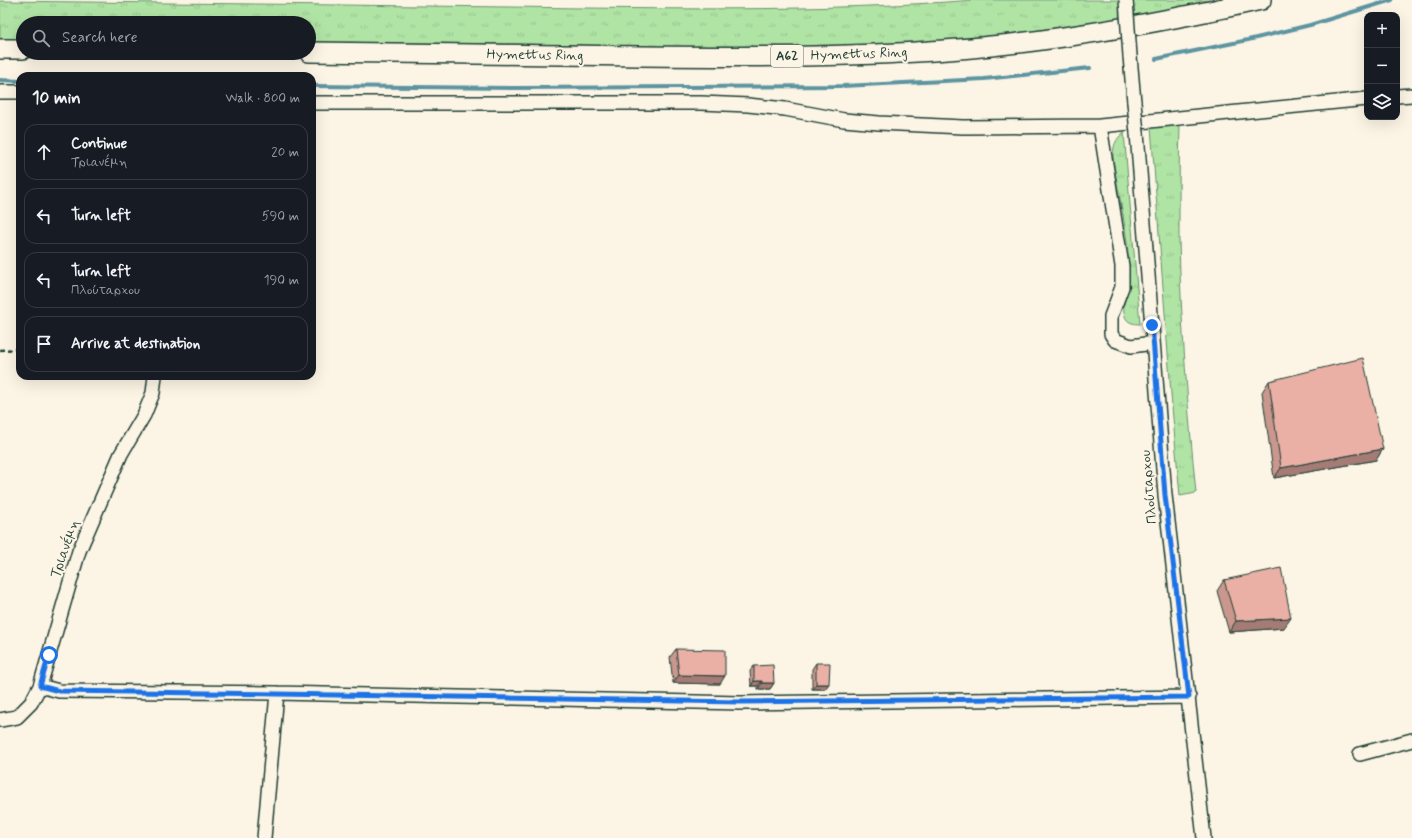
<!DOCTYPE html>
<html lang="en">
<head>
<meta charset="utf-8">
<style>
	body { margin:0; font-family:Mynerve,sans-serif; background:#20242c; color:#f1f3f6 }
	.controls { position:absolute; right:12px; top:12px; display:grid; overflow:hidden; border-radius:8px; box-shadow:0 4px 16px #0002 }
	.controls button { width:36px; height:36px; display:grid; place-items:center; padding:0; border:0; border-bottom:1px solid #363941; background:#171b24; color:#f1f3f6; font:20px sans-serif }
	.stop { position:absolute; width:12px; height:12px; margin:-9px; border:3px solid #1a73e8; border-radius:50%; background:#fff }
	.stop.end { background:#1a73e8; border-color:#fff; box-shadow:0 1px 4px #0008 }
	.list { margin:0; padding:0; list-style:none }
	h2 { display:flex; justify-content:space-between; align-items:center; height:52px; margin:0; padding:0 16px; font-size:17px }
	h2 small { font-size:13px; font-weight:400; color:#9ea1a6 }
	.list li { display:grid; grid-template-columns:26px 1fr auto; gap:12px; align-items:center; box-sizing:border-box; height:56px; margin:0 8px 8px; padding:0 8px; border:1px solid #363941; border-radius:12px }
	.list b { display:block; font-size:15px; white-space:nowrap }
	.list p { margin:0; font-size:13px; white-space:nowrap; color:#9ea1a6 }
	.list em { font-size:13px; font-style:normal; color:#9ea1a6 }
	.icon { flex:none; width:22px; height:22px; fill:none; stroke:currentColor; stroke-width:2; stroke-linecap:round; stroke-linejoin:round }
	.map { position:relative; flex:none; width:1412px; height:838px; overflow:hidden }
	.search { position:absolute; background:#171b24; box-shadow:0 4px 16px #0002; left:16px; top:16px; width:300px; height:44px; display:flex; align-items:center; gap:10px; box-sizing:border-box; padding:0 14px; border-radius:22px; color:#9ea1a6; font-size:15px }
	.panel { position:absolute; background:#171b24; box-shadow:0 4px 16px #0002; left:16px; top:72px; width:300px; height:308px; border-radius:12px }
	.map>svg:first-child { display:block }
	.grass { fill:url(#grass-tufts); stroke:#68906c }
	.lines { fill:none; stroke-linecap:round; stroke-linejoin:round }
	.stream { stroke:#5d94a1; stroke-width:4 }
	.minor-casing { stroke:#1f3d34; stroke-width:16 }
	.highway-casing { stroke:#1f3d34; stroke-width:22 }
	.path { stroke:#1f3d34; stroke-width:2.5; stroke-dasharray:4 3; stroke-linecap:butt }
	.minor { stroke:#fcf5e5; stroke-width:13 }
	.highway { stroke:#fcf5e5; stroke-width:19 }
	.minor-bridge-casing { stroke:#1f3d34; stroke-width:16; stroke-linecap:butt }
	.minor-bridge { stroke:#fcf5e5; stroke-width:13 }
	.wall { fill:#c9978e; stroke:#1f3d34 }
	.shaded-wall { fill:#a47b74; stroke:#1f3d34 }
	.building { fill:#eab0a5; stroke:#1f3d34 }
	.route { stroke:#1a73e8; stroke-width:5 }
	.labels { text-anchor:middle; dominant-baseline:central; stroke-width:4; stroke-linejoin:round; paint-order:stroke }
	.shield { fill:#fcf5e5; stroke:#617469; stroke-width:1 }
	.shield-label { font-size:13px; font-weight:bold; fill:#1f3d34 }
	.street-label { font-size:14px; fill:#1f3d34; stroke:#fcf5e5 }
</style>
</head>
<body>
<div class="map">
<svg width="1412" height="838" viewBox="0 0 1412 838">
	<defs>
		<pattern id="grass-tufts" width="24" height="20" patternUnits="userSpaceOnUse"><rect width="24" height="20" fill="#b0e4a5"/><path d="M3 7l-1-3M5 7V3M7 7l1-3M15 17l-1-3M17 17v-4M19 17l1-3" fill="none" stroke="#97c48f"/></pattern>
	</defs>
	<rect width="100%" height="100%" fill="#fcf5e5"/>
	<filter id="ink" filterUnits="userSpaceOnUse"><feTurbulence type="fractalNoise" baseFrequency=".025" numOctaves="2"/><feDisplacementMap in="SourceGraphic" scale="8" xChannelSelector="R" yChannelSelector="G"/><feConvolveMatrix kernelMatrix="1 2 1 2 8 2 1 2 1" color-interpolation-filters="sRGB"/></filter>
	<g filter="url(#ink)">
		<!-- grass -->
		<path class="grass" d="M974 0H1215C1114 22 1011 36 908 43 816 49 725 47 633 46 525 44 417 43 309 42V23H23V39H0V1C170 3 339 5 509 7 664 9 820 12 974 0Z
			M1180 123C1179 162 1179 202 1179 241 1181 325 1188 410 1196 493L1180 496 1172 407 1151 127Z
			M1124 132 1140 324C1134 324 1127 323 1125 316 1121 306 1127 296 1129 286 1130 281 1129 274 1129 268 1128 231 1118 194 1113 158 1113 146 1115 140 1124 132Z"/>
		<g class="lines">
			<!-- stream -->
			<path class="stream" d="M1156 59 1248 40 1310 25 1392 0
				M0 80 20 81
				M312 86 513 88 843 86 984 79 1090 68"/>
			<!-- minor casing -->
			<g class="minor-casing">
				<path id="minor" d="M1130 56 1134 102
					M0 92H20
					M1397 96 1412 95
					M312 103H701L748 105 785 109 844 120 879 123 963 127 1100 126 1367 99
					M1100 126 1122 266V287L1111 316V334L1115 340 1131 346 1153 343
					M1137 133 1165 495 1204 838
					M40 686 59 691 277 693 741 703 1189 697
					M0 720 17 717 31 703 40 686 79 551 121 454 144 415 153 393 155 376
					M1360 754 1412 740
					M264 838 277 693"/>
			</g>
			<!-- highway casing -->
			<g class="highway-casing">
				<path id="highway" d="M0 49H23
					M309 52C419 53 530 55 640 56 757 57 875 58 991 46 1082 37 1171 20 1261 0"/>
			</g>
			<!-- path -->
			<path class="path" d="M0 350 20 349"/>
			<!-- minor -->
			<use href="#minor" class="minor"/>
			<!-- highway -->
			<use href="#highway" class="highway"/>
			<!-- minor-bridge casing -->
			<g class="minor-bridge-casing">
				<path id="minor-bridge" d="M1126 0 1130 56
					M1134 102 1137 133"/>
			</g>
			<!-- minor-bridge -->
			<use href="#minor-bridge" class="minor-bridge"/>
		</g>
		<!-- wall -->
		<path class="wall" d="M1269 381 1383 449 1376 460 1274 478 1262 392Z
			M1224 580 1284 628 1229 632 1217 591Z
			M676 649 720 684 673 683 670 657Z
			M816 663 825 689H812V669Z
			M754 666 774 683 770 689H758V686H751L750 671Z"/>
		<!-- shaded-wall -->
		<path class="shaded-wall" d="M1383 449 1376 460 1274 478 1281 468Z
			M1291 618 1284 628 1229 632 1236 621Z
			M679 675 725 676 720 684 673 683Z
			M754 681H762L758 686H751Z
			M762 683H774L770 689H758Z
			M816 684H829L825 689H812Z"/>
		<!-- building -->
		<path class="building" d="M1363 358 1383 449 1281 468 1269 381Z
			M1281 568 1291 618 1236 621 1224 580Z
			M676 649 725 650V676L679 675Z
			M816 663H830L829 684H816Z
			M773 665 774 683H762V681H754V666Z"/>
	</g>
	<g class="lines" filter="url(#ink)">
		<!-- route -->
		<path class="route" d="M49 655 40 686 59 691 277 694 741 702 1189 697 1165 495 1152 325"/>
	</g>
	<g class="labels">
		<!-- shield labels -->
		<rect class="shield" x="771" y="45" width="32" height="22" rx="3"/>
		<g class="shield-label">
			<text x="787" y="56">Α62</text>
		</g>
		<!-- street labels -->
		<g class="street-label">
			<text transform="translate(859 54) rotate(-2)">Hymettus Ring</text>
			<text transform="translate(535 55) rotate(1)">Hymettus Ring</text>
			<text transform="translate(1149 487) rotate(-95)">Πλούταρχου</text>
			<text transform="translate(65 549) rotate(-70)">Τριανέμη</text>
		</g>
	</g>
</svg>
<div class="controls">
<button>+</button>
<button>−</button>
<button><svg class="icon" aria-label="layers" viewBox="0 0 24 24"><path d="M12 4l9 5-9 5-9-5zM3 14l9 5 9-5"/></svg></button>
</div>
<div class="stop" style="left:49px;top:655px"></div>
<div class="stop end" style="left:1152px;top:325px"></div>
<div class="search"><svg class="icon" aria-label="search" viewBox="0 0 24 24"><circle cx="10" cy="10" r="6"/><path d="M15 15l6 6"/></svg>Search here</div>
<section class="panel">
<h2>10 min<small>Walk · 800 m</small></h2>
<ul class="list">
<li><svg class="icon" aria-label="ahead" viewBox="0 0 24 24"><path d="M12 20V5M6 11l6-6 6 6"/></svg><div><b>Continue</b><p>Τριανέμη</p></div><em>20 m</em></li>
<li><svg class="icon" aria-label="left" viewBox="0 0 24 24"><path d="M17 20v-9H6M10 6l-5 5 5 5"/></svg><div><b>Turn left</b></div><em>590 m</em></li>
<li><svg class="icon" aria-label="left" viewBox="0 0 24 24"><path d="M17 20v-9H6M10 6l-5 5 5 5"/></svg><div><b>Turn left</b><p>Πλούταρχου</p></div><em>190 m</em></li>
<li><svg class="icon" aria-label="arrive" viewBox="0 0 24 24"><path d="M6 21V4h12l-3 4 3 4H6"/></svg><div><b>Arrive at destination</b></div></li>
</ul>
</section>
</div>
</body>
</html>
